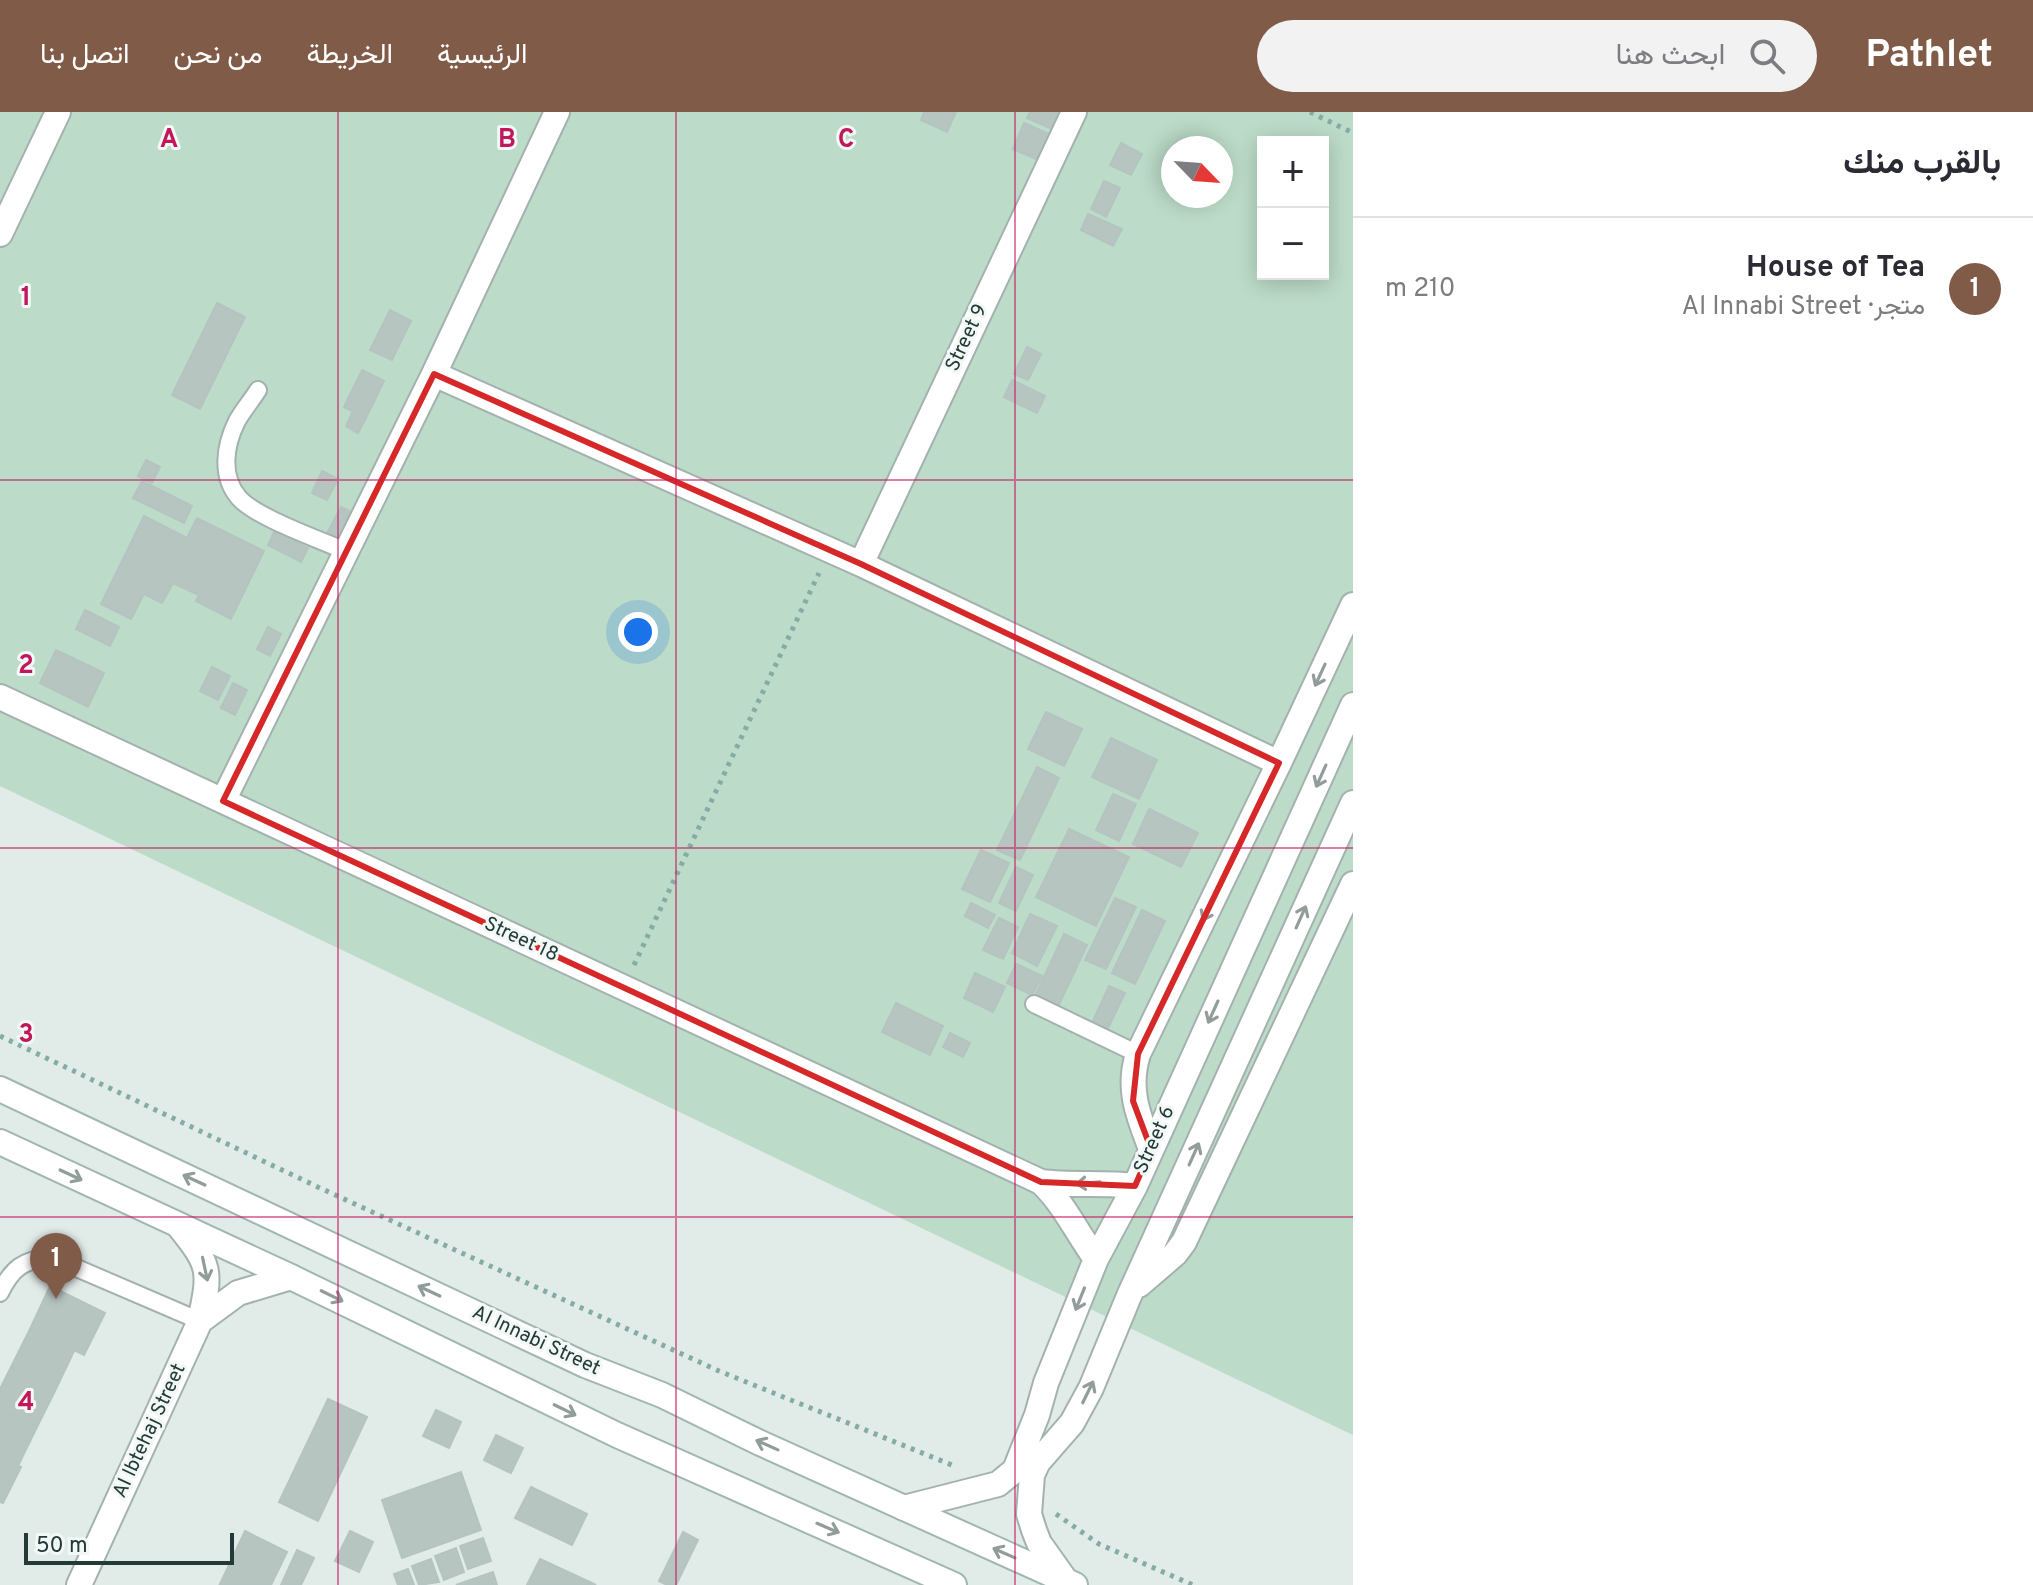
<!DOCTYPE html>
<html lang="ar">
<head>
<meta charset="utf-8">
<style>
	body { margin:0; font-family:Overpass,Vazirmatn,sans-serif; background:#f2f2f3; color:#2b2b33; direction:rtl }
	.controls { position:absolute; right:24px; top:24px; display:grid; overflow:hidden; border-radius:0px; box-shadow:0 4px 20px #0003 }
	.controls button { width:72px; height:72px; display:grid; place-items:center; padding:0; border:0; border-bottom:2px solid #e1e1e2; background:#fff; color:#2b2b33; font:40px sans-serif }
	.compass { position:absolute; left:1161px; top:24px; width:72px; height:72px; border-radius:50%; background:#fff; box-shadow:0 4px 20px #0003; rotate:115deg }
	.scale { position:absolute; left:24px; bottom:20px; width:210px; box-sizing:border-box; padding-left:8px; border:4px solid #233a37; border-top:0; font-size:22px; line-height:28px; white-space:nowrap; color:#233a37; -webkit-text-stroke:6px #f2f8f5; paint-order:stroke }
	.you { position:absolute; left:638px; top:520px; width:28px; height:28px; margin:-20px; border:6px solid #fff; border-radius:50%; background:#1a73e8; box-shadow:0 0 0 12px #1a73e833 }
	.badge { display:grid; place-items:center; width:52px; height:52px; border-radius:50%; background:#805b48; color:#fff; font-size:26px; font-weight:700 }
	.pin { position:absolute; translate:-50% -66px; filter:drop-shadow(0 2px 4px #0008) }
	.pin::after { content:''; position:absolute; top:42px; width:28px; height:24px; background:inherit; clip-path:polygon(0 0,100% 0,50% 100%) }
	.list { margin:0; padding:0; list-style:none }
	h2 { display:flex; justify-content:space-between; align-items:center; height:104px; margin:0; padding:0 32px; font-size:34px }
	h2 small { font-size:26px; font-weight:400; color:#7c7c81 }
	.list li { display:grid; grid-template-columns:52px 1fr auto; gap:24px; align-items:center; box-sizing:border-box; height:144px; padding:0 32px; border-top:2px solid #e1e1e2 }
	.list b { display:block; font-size:30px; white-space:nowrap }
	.list p { margin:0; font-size:26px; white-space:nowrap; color:#7c7c81 }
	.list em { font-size:26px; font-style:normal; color:#7c7c81 }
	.icon { flex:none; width:44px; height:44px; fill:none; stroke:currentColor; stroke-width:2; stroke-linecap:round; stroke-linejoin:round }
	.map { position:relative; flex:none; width:1353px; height:1473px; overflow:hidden; direction:ltr }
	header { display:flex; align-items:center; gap:48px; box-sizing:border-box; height:112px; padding:0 40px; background:#805b48; color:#fff }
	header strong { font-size:38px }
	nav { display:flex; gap:44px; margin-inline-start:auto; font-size:28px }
	.search { width:560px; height:72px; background:#f2f2f3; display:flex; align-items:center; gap:20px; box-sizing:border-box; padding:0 28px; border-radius:44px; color:#7c7c81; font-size:30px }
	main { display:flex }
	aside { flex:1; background:#fff }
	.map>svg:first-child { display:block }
	.green { fill:#bcdbc8; fill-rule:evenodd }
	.building { fill:#b7c5c1; stroke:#b4c4c0; stroke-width:2 }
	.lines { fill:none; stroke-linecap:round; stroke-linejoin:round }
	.lane-casing { stroke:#a4b2af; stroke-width:20 }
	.street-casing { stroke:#a4b2af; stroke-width:28 }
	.secondary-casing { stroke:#a1b6b1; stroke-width:28 }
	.path { stroke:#84aca5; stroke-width:5; stroke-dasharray:4 6; stroke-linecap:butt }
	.lane { stroke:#fff; stroke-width:16 }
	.street { stroke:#fff; stroke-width:24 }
	.secondary { stroke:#fff; stroke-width:24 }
	.oneway { stroke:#919c9b }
	.marked { fill:none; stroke:#d62828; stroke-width:6; stroke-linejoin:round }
	.grid { fill:none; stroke:#c2185b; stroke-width:2; stroke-opacity:0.55 }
	.labels { text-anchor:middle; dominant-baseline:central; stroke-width:6; stroke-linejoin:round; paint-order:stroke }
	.street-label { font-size:20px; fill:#233a37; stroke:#f2f8f5 }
	.grid-label { font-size:26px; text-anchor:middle; font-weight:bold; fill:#c2185b; stroke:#f2f8f5; stroke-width:6; stroke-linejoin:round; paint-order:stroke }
</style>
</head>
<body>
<header>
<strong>Pathlet</strong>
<div class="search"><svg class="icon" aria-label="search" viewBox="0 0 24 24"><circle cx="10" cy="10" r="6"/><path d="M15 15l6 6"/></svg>ابحث هنا</div>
<nav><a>الرئيسية</a><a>الخريطة</a><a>من نحن</a><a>اتصل بنا</a></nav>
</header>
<main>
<aside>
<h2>بالقرب منك<small></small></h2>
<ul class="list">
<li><span class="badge">1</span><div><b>House of Tea</b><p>متجر · Al Innabi Street</p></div><em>210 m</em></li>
</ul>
</aside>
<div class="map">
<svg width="1353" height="1473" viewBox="0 0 1353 1473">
	<rect width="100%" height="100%" fill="#e1ebe8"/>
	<!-- green -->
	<path class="green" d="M0 0H1353V1323L0 674ZM1263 30H1323V162H1263ZM1173 36H1221V84H1173Z"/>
	<!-- building -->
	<path class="building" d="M924 0H956L947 20 921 8Z
		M1030 0H1060L1052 17 1027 6Z
		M1024 11 1049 22 1038 48 1013 37Z
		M1121 31 1142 42 1131 63 1110 53Z
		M1104 69 1120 76 1106 105 1091 97Z
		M1088 102 1122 117 1113 134 1081 118Z
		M217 191 245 205 200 297 172 283Z
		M390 198 411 209 392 248 370 238Z
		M1027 235 1041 242 1028 268 1014 262Z
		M362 258 384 269 366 306 344 295Z
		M1012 268 1045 284 1037 301 1004 285Z
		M353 299 366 306 358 321 346 314Z
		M146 348 160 355 152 371 138 364Z
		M322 359 338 367 327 388 312 381Z
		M142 369 192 394 184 411 133 386Z
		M341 395 354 401 340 430 326 423Z
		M144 404 187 426 197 406 264 439 231 507 196 489 199 483 173 471 162 491 144 482 131 507 101 492Z
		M274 420 308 436 301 450 268 433Z
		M85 498 119 515 110 534 76 517Z
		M268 515 281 522 270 544 257 537Z
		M56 538 104 561 88 595 40 571Z
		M212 555 230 564 218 588 200 579Z
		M233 571 247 578 235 603 221 596Z
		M1046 600 1082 617 1064 654 1028 637Z
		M1111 626 1157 648 1139 687 1092 665Z
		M1037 655 1059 666 1020 748 997 738Z
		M1113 682 1136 692 1119 729 1096 718Z
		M1149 697 1198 721 1181 755 1133 732Z
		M1069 717 1129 745 1096 814 1036 785Z
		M981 738 1009 751 990 790 962 777Z
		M1016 755 1033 763 1016 799 999 791Z
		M1115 786 1136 795 1106 857 1085 848Z
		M971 791 995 803 988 816 965 804Z
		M1142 798 1165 809 1135 872 1112 861Z
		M1030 802 1057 814 1037 854 1012 841Z
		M999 806 1018 815 1003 847 983 838Z
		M1064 822 1087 833 1057 897 1034 886Z
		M1016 852 1042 864 1032 883 1007 871Z
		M975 861 1005 875 993 900 964 886Z
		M1109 874 1125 881 1106 920 1091 913Z
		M896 891 943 914 930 943 882 920Z
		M950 921 970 931 963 945 943 935Z
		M50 1174 105 1201 84 1243 30 1217Z
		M30 1217 74 1239 56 1277 11 1255Z
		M11 1255 56 1277 37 1315 0 1297V1277Z
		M328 1287 367 1305 318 1409 279 1390Z
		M0 1297 37 1315 18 1354 0 1345Z
		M436 1298 461 1310 449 1336 423 1324Z
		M496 1323 523 1336 511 1361 484 1348Z
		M0 1345 21 1355 3 1391 0 1390Z
		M461 1360 481 1418 402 1446 382 1388Z
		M531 1375 587 1402 572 1433 515 1406Z
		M245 1419 287 1440 271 1473 220 1472Z
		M350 1419 373 1430 359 1460 335 1449Z
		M683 1420 698 1428 676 1473H667L659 1469Z
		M483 1426 491 1449 468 1457 460 1434Z
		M456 1436 464 1460 444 1468 435 1444Z
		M297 1438 314 1446 301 1473H281Z
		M431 1447 439 1470 419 1473 412 1454Z
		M540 1447 596 1473H527Z
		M408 1457 414 1473H398L394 1462Z
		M493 1460 497 1473H456Z"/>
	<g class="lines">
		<!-- lane casing -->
		<g class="lane-casing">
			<path id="lane" d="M258 278C252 288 243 298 237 309 225 333 220 364 239 386 257 406 319 427 345 439
				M1034 892 1138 942
				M0 1181C12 1156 23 1148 51 1145L200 1209"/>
		</g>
		<!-- street casing -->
		<g class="street-casing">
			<path id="street" d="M0 122 58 0
				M434 262 861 452 1279 651
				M861 452 1074 0
				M0 585 1041 1070C1073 1074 1103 1070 1135 1074
				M223 689 434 262 557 0
				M1151 1037C1138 1003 1127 977 1138 942L1279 651 1353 493
				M1041 1070C1065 1093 1077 1121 1096 1147
				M1139 1173 1175 1142 1184 1130 1353 772
				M200 1209 238 1181 291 1165
				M904 1396 998 1372 1015 1358 1037 1303 1046 1271 1096 1147 1135 1074 1353 593
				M1066 1469 1039 1431 1034 1418 1029 1402 1032 1363 1038 1350 1072 1311 1091 1276 1129 1184 1353 691
				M79 1473 200 1209C211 1158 211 1154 178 1113"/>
		</g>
		<!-- secondary casing -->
		<g class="secondary-casing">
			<path id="secondary" d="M0 977 585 1253 662 1283 758 1330 1075 1473
				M0 1030 291 1165 617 1323 954 1473"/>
		</g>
		<!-- path -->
		<path class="path" d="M1310 0 1353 21
			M634 853 819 461
			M0 924 320 1076 719 1259 957 1355
			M1056 1402 1099 1432 1193 1473"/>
		<!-- lane -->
		<use href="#lane" class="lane"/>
		<!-- street -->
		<use href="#street" class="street"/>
		<!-- secondary -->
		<use href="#secondary" class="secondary"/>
	</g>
	<!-- one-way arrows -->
	<defs><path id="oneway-shaft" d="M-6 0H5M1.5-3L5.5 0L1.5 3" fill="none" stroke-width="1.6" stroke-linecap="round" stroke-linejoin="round" transform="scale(2)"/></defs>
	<g class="oneway">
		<use href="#oneway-shaft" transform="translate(1320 563) rotate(115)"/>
		<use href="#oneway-shaft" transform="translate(1321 664) rotate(114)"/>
		<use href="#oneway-shaft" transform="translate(1208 798) rotate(116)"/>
		<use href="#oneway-shaft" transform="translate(1301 805) rotate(-66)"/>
		<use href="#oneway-shaft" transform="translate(1213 900) rotate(114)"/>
		<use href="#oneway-shaft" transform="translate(1194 1042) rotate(-66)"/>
		<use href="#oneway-shaft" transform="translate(71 1063) rotate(25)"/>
		<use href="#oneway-shaft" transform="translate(194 1068) rotate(-155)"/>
		<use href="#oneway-shaft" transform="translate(1088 1071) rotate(175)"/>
		<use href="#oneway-shaft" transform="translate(205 1157) rotate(78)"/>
		<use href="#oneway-shaft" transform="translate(429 1179) rotate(-155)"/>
		<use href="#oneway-shaft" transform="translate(332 1184) rotate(26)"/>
		<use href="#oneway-shaft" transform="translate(1080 1187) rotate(112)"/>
		<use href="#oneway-shaft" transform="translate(1088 1280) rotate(-64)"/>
		<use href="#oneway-shaft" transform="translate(565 1298) rotate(26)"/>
		<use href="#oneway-shaft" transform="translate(767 1333) rotate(-156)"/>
		<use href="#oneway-shaft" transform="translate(828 1416) rotate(23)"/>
		<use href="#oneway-shaft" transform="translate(1004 1441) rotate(-156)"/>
	</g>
	<!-- marked area -->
	<path class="marked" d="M434 262 861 452 1279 651 1138 942 1133 989 1151 1037 1135 1074 1041 1070 223 689Z"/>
	<!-- grid -->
	<path class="grid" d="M338 0V1473M676 0V1473M1015 0V1473M0 368H1353M0 736H1353M0 1105H1353"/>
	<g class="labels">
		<!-- street labels -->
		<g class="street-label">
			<text transform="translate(967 226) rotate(-65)">Street 9</text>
			<text transform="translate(521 828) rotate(25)">Street 18</text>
			<text transform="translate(1155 1028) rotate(-66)">Street 6</text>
			<text transform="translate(536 1229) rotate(25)">Al Innabi Street</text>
			<text transform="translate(150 1319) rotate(-65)">Al Ibtehaj Street</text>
		</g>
	</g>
	<g class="grid-label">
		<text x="169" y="35">A</text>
		<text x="507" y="35">B</text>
		<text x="846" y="35">C</text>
		<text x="26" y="193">1</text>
		<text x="26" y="561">2</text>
		<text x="26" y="930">3</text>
		<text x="26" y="1298">4</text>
	</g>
</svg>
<div class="controls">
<button>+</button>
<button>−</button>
</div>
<svg class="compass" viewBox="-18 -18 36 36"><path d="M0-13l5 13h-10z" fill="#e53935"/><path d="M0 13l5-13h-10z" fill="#7c7c81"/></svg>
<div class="scale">50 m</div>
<div class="you"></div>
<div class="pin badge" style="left:56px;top:1187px">1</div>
</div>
</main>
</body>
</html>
